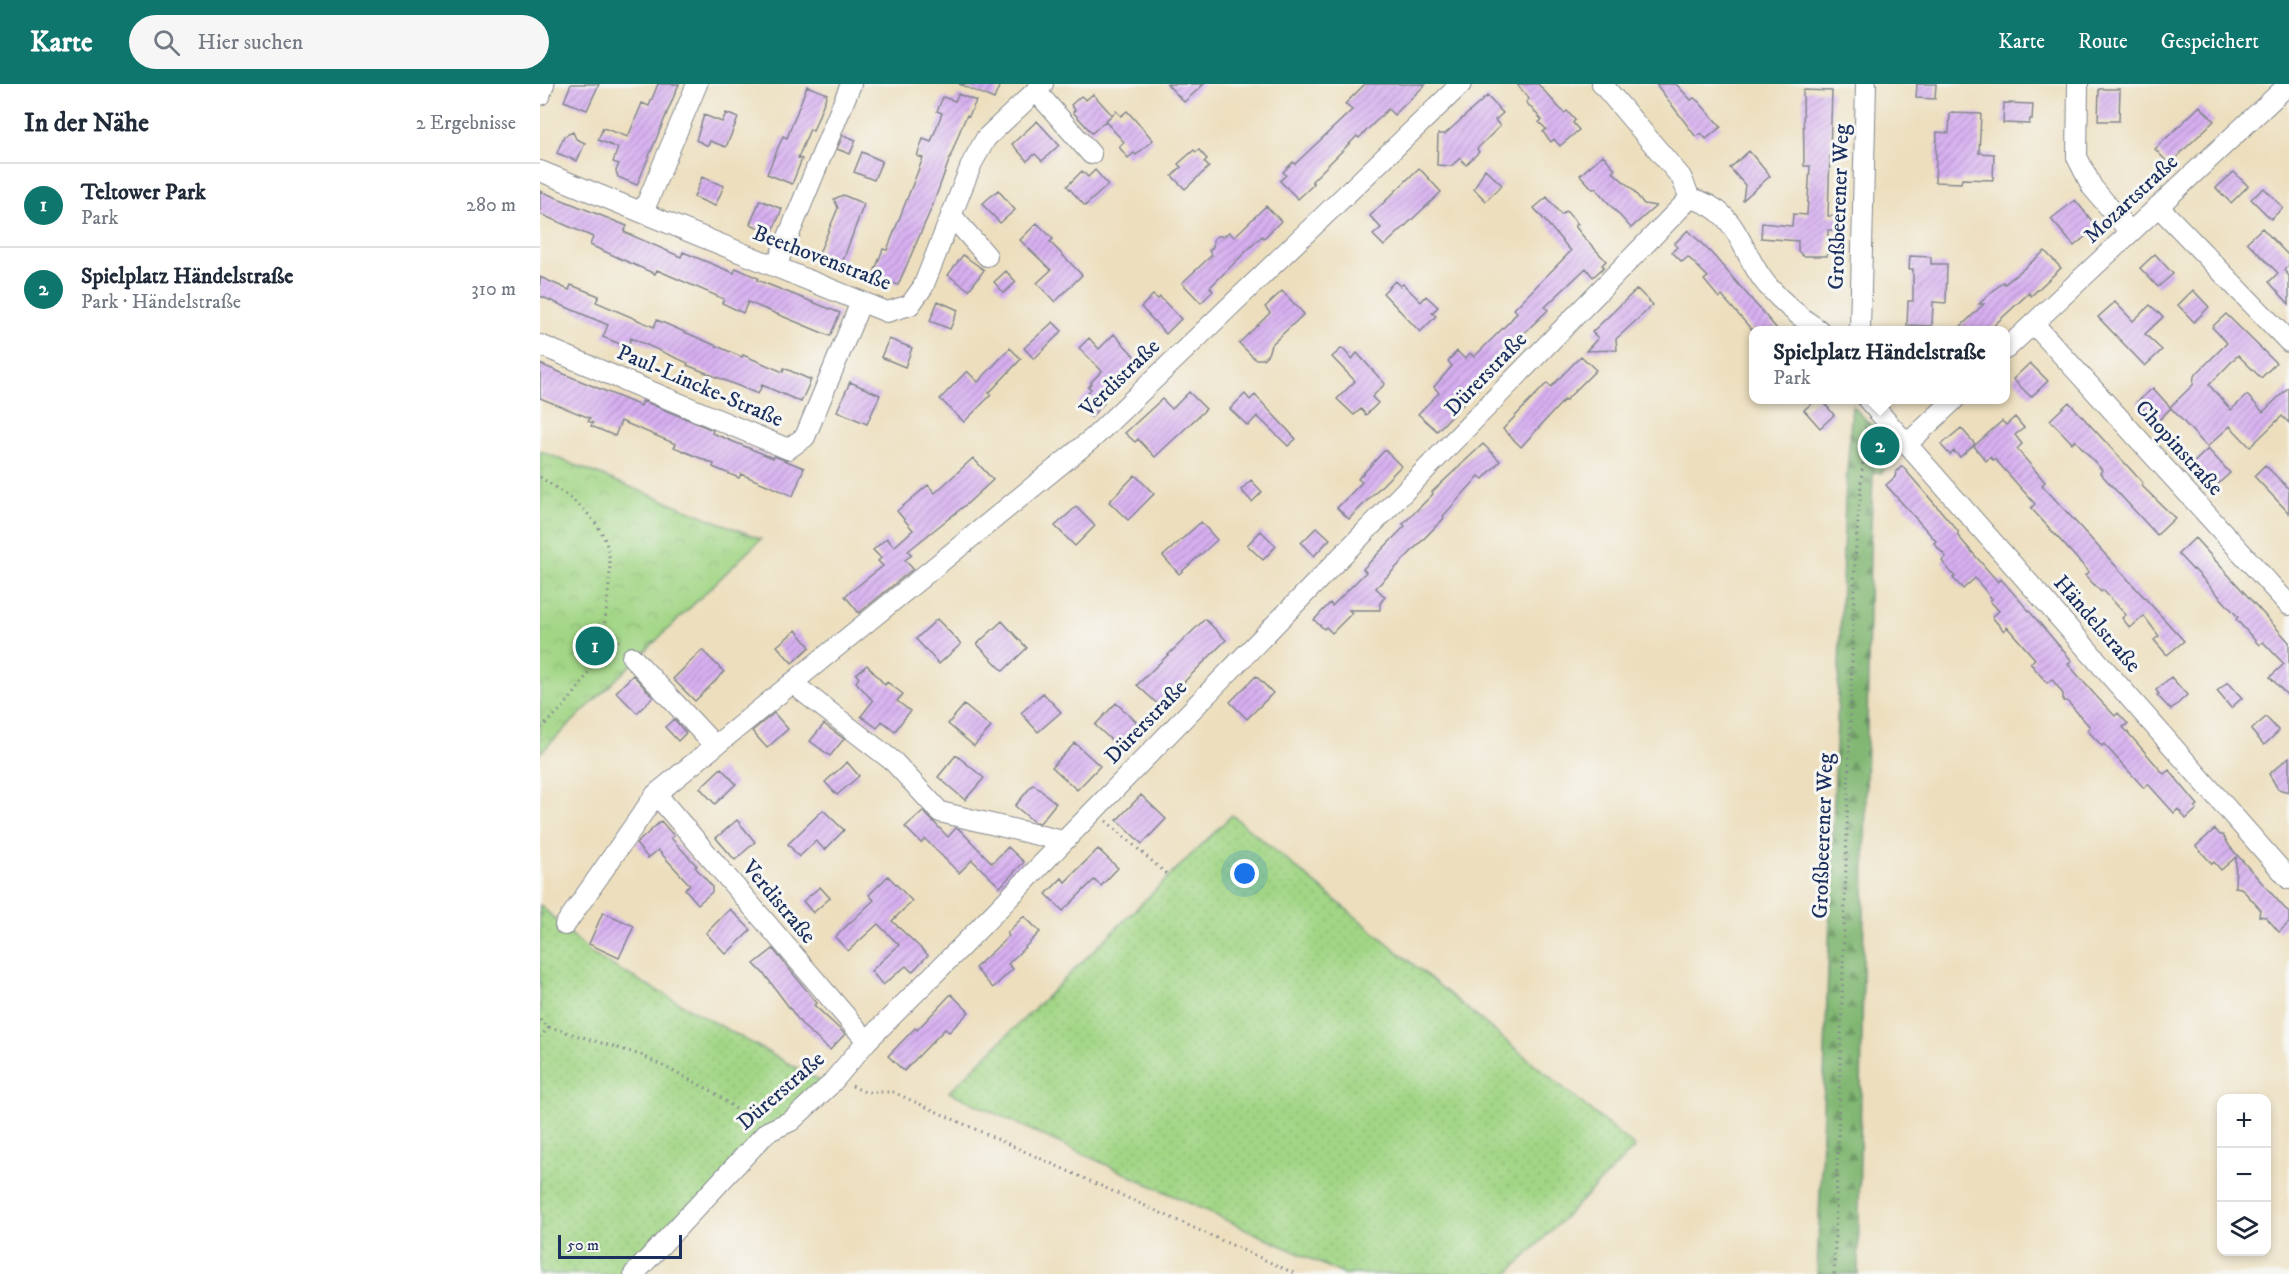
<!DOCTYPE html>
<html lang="de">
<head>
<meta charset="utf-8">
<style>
	body { margin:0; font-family:"IM FELL DW Pica",serif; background:#f6f6f7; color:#1f2937 }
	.controls { position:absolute; right:18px; bottom:18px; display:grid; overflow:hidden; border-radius:12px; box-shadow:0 3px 9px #0003 }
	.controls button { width:54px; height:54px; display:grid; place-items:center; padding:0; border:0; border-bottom:2px solid #e0e1e3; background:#fff; color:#1f2937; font:30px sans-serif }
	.scale { position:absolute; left:18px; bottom:15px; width:124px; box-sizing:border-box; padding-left:6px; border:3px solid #1b2f5e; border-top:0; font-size:16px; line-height:21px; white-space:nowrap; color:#1b2f5e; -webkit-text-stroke:4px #f6f6f2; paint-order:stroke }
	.you { position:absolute; left:705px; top:790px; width:21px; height:21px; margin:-15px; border:4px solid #fff; border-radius:50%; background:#1a73e8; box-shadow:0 0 0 9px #1a73e833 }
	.badge { display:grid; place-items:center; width:39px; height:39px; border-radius:50%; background:#0f766e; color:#fff; font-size:20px; font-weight:700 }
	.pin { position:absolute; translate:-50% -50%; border:3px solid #fff; box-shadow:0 2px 6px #0006 }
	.popup { position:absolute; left:1209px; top:242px; width:261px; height:78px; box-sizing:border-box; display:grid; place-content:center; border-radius:12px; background:#fff; filter:drop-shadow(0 2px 4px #0005); font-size:20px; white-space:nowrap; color:#747a83 }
	.popup b { font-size:22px; color:#1f2937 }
	.popup::after { content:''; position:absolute; left:50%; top:100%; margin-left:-12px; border:12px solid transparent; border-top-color:#fff }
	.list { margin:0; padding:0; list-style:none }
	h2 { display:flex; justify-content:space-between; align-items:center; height:78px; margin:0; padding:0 24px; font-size:26px }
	h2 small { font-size:20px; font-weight:400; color:#747a83 }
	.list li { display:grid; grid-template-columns:39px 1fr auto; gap:18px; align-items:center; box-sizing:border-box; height:84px; padding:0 24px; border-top:2px solid #e0e1e3 }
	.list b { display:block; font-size:22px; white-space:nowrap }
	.list p { margin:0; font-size:20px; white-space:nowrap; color:#747a83 }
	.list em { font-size:20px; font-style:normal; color:#747a83 }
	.icon { flex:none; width:33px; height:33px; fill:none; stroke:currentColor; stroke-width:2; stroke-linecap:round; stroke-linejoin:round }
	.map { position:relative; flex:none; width:1749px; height:1190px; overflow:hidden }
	header { display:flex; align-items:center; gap:36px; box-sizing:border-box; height:84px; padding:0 30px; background:#0f766e; color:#fff }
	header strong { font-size:28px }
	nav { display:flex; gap:33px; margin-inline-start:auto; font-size:21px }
	.search { width:420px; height:54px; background:#f6f6f7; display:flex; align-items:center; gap:15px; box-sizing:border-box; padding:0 21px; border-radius:33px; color:#747a83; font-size:22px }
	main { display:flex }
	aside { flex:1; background:#fff }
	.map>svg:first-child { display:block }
	.grass { fill:url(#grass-dots); stroke:#5e8272; stroke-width:1.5 }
	.forest { fill:url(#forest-firs); stroke:#4e7368; stroke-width:1.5 }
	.park { fill:url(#park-crowns); stroke:#5e8272; stroke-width:1.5 }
	.building { fill:url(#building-hatch) }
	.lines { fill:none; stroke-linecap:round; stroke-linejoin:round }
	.minor-casing { stroke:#84878e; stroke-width:22 }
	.path { stroke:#84878e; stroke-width:3; stroke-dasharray:1.5 4.5; stroke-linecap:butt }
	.minor { stroke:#fff; stroke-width:20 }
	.labels { text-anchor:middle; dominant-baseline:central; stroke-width:6; stroke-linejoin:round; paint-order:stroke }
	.street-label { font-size:22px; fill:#1b2f5e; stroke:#f6f6f2 }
</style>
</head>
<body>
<header>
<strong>Karte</strong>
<div class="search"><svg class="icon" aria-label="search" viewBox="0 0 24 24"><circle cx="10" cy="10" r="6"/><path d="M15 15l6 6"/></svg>Hier suchen</div>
<nav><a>Karte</a><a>Route</a><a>Gespeichert</a></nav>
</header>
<main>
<aside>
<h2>In der Nähe<small>2 Ergebnisse</small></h2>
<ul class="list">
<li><span class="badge">1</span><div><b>Teltower Park</b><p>Park</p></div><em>280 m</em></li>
<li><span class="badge">2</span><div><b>Spielplatz Händelstraße</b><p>Park · Händelstraße</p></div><em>310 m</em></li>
</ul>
</aside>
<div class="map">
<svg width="1749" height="1190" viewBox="0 0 1749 1190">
	<defs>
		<pattern id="grass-dots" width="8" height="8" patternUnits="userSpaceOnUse" patternTransform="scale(1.5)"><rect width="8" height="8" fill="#a2d685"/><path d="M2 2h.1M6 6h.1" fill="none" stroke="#8bb875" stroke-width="1.8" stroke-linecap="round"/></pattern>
		<pattern id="forest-firs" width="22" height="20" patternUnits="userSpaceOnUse" patternTransform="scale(1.5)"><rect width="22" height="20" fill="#81b772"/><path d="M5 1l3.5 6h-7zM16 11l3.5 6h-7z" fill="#699561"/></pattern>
		<pattern id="park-crowns" width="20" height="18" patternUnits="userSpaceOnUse" patternTransform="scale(1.5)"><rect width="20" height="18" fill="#a2d685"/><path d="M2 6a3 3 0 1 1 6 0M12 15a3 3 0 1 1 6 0" fill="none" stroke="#8bb875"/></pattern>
		<pattern id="building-hatch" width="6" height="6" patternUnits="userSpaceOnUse" patternTransform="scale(1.5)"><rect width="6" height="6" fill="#d8b0f1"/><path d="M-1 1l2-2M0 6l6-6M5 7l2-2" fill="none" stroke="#ae90c6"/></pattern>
	</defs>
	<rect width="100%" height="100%" fill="#f6f6f2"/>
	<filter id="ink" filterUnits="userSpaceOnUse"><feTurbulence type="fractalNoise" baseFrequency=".0167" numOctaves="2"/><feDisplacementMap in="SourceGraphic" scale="12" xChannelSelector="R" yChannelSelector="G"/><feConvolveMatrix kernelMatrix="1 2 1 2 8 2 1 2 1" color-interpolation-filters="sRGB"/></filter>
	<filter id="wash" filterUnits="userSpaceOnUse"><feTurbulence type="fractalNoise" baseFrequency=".008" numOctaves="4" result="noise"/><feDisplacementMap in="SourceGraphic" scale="24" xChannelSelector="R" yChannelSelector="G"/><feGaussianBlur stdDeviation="1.35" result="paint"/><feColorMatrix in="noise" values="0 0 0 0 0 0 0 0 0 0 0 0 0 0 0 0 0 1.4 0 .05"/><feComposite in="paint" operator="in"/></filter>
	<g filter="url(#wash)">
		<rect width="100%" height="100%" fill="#eddfbe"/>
		<!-- grass -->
		<path class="grass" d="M692 731 1095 1063 968 1190H803L409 1008Z
			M0 821 53 871 289 1002 94 1190H0Z"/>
		<!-- forest -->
		<path class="forest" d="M1312 321 1335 345 1330 467 1318 1190H1277L1305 415Z"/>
		<!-- park -->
		<path class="park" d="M1342 338 1345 342 1341 354 1352 370 1342 389 1333 387 1334 353Z
			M0 367 221 455 0 669Z"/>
		<g id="blocks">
			<!-- building -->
			<path class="building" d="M31 0H59L47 26 24 17Z
				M118 0H139L97 101 78 93 76 87 79 80 73 78 78 64 58 56 63 44 88 53 102 19 109 22Z
				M419 0H460L454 15Z
				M627 0H664L644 18Z
				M825 0H886L854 31 848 25 819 54 817 52 772 97 774 100 758 115 740 97 746 91 743 88 753 78 755 80 812 26 805 20Z
				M977 0H998L1024 29 1027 27 1035 36 1033 39 1039 46 1020 62 1014 55 1011 58 1003 48 1006 45 999 38 1002 36 986 18 989 15Z
				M1116 0H1136L1151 16 1154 14 1159 18 1181 43 1166 55 1161 49 1156 53Z
				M1377 0H1396L1395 15 1376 14Z
				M267 2 287 10 273 47 270 45 258 74 262 75 252 100 227 90 243 52 247 54Z
				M1559 5H1580L1579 37H1558Z
				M1263 6 1292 7 1288 132H1299V146H1288L1287 172H1263L1258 167V157L1221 154 1222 139 1252 142 1253 130 1267 131 1270 82H1264Z
				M418 10 436 17 429 32 427 31 421 44 392 123 358 201 333 191 343 165 347 166 383 74 377 72 383 55 391 58 402 29 397 27 403 13 415 17Z
				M553 10 572 31 576 27 581 32 587 27 613 56 596 71 594 69 588 74 579 63 584 58 565 37 572 31 552 49 533 28 535 26 531 21 541 12 546 16Z
				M947 12 963 29 955 36 960 42 937 65 939 68 926 81 920 74 911 82 897 81 898 50H905Z
				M1464 19 1493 20 1492 35H1490L1489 40 1463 39Z
				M1660 22 1674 37 1629 80 1615 65Z
				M186 29 198 34 186 63 170 57 168 62 156 56 164 31 182 38Z
				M1410 29 1441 30 1439 69 1454 70 1453 96 1422 95 1421 99 1395 98 1397 48 1409 49Z
				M497 37 519 61 502 77 495 70 487 77 472 60Z
				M33 48 36 55 45 59 37 77 17 69 24 52Z
				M303 51 316 56 310 70 297 65Z
				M654 66 656 68 659 66 667 75 664 78 669 83 645 105 632 92 641 83 638 80Z
				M1209 67 1230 92 1203 116 1205 101 1190 84Z
				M322 68 342 77 334 96 314 88Z
				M1063 71 1075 85 1073 88 1092 105 1104 120 1116 122 1091 144 1055 104 1053 105 1040 91Z
				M879 84 901 108 844 162 833 151 841 144 830 132Z
				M945 85 962 101 946 117 934 105Z
				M555 86 568 101 545 122 527 102 542 87 548 93Z
				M1694 88 1708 102 1691 119 1676 104Z
				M162 93 184 102 175 122 154 113Z
				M1724 104 1743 124 1731 135 1711 115Z
				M458 106 475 126 460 139 442 120Z
				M0 107 87 142 84 148 141 173 143 168 194 189 196 184 218 194 217 196 300 229 290 252 208 218 203 229 182 219 184 215 117 186 115 190 50 161 53 153 0 130Z
				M303 111 324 120 302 179 279 169 298 124 294 115Z
				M1007 113 1021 131 1026 127 1038 140 1035 142 1042 151 1066 177 1062 181 1064 183 1053 193 1046 184 1005 223 1008 226 976 257 980 261 897 347 878 330 899 309 894 303 912 282 908 277 917 267 925 275 930 269 934 273 971 236 977 228 974 225 1031 167 994 124Z
				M220 116 242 125 232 149 210 140Z
				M1535 116 1557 143 1534 162 1511 135Z
				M726 122 741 137 724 154 722 152 670 203 673 207 661 219 642 199 672 171 669 167 673 163V156L677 152H684L689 148 694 153Z
				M497 139 513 155 510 158 542 191 515 218 497 199 511 186 480 156Z
				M1722 144 1749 172V181L1744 186 1749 192V220L1729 198 1738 189 1707 158Z
				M1148 146 1174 172 1238 246H1212L1182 212 1179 214 1164 196 1168 193 1148 173 1142 178 1132 168 1137 163 1134 160Z
				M1505 167 1521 184 1491 212 1489 209 1449 246H1417L1444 220H1439L1463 198 1465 200Z
				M1615 170 1633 190 1618 203 1600 184Z
				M423 171 444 186 429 206 408 191Z
				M1370 172 1391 173V180H1407L1406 219 1393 218 1392 242 1367 241 1368 217H1373V185H1369Z
				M466 187 476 198 464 209 454 198Z
				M0 193 29 206 31 201 59 212 56 218 114 243 117 236 202 273 203 271 243 288 244 284 271 296 261 318 222 301 218 310 147 281 148 279 91 254 87 263 63 253 68 241 0 212Z
				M855 197 860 202 863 200 881 218 886 212 898 223 892 229 896 232 880 248 843 209Z
				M1097 205 1113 221 1076 255 1077 266 1046 267 1058 254 1052 248Z
				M1653 206 1669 223 1654 238 1638 221Z
				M742 207 764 230 731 261 728 270 723 275H715L699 259 730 229 725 223Z
				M613 211 618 215 620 213 641 235 626 250 601 223Z
				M398 217 418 226 410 245 390 237Z
				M1575 218 1593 237 1610 221 1623 233 1605 250 1622 266 1605 282 1558 233Z
				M1686 230 1736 279 1721 294 1698 271 1669 301 1691 326 1707 311 1723 328 1749 303V339L1742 332 1710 363 1690 342 1667 363 1630 323 1653 301 1654 292 1687 259 1672 243Z
				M513 238 522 247 494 275 484 264Z
				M574 250 598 276 595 280 597 282 562 317 564 319 551 333 537 320 551 305 548 303 552 299 551 298 562 287 539 264 549 254 559 265Z
				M349 255 372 264 365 283 341 273Z
				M470 264 481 275 449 309 451 311 424 338 400 315 427 287 438 298Z
				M802 264 812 275 817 269 845 300 832 313 838 319 826 331 821 325 814 331 797 315 815 297 792 273Z
				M1041 272 1056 286 1025 317 1024 316 981 363 963 345 1007 299 1011 303Z
				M1490 279 1508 297 1491 313 1473 295Z
				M0 280 101 322 103 317 173 346 172 349 233 374 234 372 264 384 253 412 201 390 199 394 173 383 174 380 134 363 136 360 81 337 75 352 51 342 53 339 48 337 50 334 0 314Z
				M310 298 340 311 327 340 297 327Z
				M1613 304 1631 324 1616 339 1597 318Z
				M649 308 666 325 615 373 598 355 595 358 585 349 622 315 632 325Z
				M705 310 710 316 715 311 756 355 748 362 717 332 708 342 690 325Z
				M1277 315H1281L1294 331 1280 344 1264 326Z
				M1529 318 1603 399 1601 401 1635 434 1617 451 1560 389 1562 386 1535 356 1532 359 1510 336Z
				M1475 333 1484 344 1475 351 1482 360 1477 365 1505 398 1502 401 1644 557 1627 571 1614 556 1619 552 1604 532 1590 544 1582 534 1586 531 1563 506 1561 508 1545 491 1549 488 1491 424 1495 420 1455 375 1453 376 1450 373 1446 377 1434 362 1462 337 1466 341Z
				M1421 344 1435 360 1420 373 1414 367 1410 371 1401 361Z
				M943 360 960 377 943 395 939 392 903 432 904 434 836 504 845 513 840 519V526H809L812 529 792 549 786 543 784 545 774 536 790 519 792 522 826 488 823 485 865 442 863 440 893 410 892 408Z
				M1668 365 1690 389 1675 403 1653 379Z
				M845 366 861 382 809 435 797 424 822 398 818 395Z
				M433 374 453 396 428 419 368 467 372 471 365 476 373 485 319 529 305 512 343 482 338 477 341 474 333 466 347 454 354 463 373 446 357 427 388 401 395 409Z
				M1725 381 1749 405V429L1714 392Z
				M1362 382 1418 447V452L1458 498 1461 495 1503 543 1532 577 1528 580 1556 612 1575 632 1578 629 1588 640 1583 643 1624 690 1629 686 1658 721 1655 723 1657 725 1646 735 1638 725 1634 729 1608 700 1604 704 1564 660 1562 662 1547 646 1550 643 1527 617H1523V610L1512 595 1507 599 1490 579 1495 575 1467 543 1464 547 1452 533 1459 527 1450 517 1452 515 1435 494 1423 505 1413 494 1415 493 1402 477 1406 473 1394 459 1396 457 1346 401 1355 393 1356 388Z
				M595 391 614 410 588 436 569 418Z
				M711 396 722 408 712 418 701 406Z
				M536 423 555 442 535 462 515 442Z
				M661 438 677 456 639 490 623 472Z
				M777 443 790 455 774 472 761 459Z
				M721 447 736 462 723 476 707 461Z
				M1655 454 1749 558V613L1730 593 1744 580 1723 558 1719 561 1696 535 1698 533 1654 485 1653 486 1638 470Z
				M397 535 421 560 399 580 376 555Z
				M665 535 686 556 642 600 644 601 622 624 597 601Z
				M462 537 487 564 463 587 437 560Z
				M256 546 270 563 252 579 237 562Z
				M162 566 184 588 155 617 133 595Z
				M327 581 345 601 347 598 363 610 357 617 370 627 355 647 342 637 337 644 321 632 333 617 316 598 319 594 316 590Z
				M93 591 113 613 97 629 76 608Z
				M716 592 733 609 707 635 690 618Z
				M1631 593 1647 611 1631 626 1617 611 1619 610 1616 606Z
				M1688 598 1702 614 1691 624 1677 607Z
				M503 609 521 628 498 648 481 629Z
				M576 619 602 643 581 665 555 641Z
				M424 621 451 643 434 662 408 640Z
				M234 629 248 645 227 664 212 647Z
				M1726 633 1739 647 1724 661 1711 646Z
				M134 635 146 649 138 657 125 643Z
				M284 640 304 655 290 672 270 657Z
				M535 659 560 682 537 706 512 683Z
				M416 671 444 694 425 716 398 693Z
				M1749 673V708L1738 705 1729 690Z
				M307 678 319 692 297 711 285 698Z
				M181 684 196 700 175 720 160 704Z
				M493 700 516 719 500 739 494 738 475 722Z
				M601 711 626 735 602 760 577 736Z
				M283 726 304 746 285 766 276 757 259 773 248 760Z
				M383 727 408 753 416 744 419 745 452 779 468 763 484 778 460 803 432 776 419 789 385 755 381 759 365 743Z
				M197 736 215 758 195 776 176 754Z
				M121 737 134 752 131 754 157 782 155 783 172 802V808L158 820 145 805 150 801 118 766 108 774 96 760Z
				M1675 745 1680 751H1683L1690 763 1749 829V839L1739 848 1726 833 1719 832 1720 825 1701 804 1695 803 1696 773 1681 786 1674 778 1672 780 1656 762Z
				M558 765 578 784 561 802 554 796 523 827 506 810 522 794 525 798Z
				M348 792 372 817 352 837 388 871 372 888 366 882 343 901 331 887 359 861 338 840 308 867 295 853 334 816 329 811Z
				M280 803 290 814 273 829 263 817Z
				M190 825 211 846 186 870 166 849Z
				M63 828 94 842 79 874 49 860Z
				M484 832 500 848 468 880 473 885 453 904 435 884 469 852 467 849Z
				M233 865 277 919 274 921 305 950 290 966 263 942 225 891 214 880Z
				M411 910 429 928 409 948 405 945 364 987 348 972 375 944 377 946Z"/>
		</g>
	</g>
	<g filter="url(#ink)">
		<use href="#blocks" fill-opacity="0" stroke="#84878e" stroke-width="1.5"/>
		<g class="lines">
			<!-- minor casing -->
			<g class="minor-casing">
				<path id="minor" d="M1062 0 1141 93 1150 114
					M1538 0 1537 73 1552 103 1590 148
					M496 7 551 70
					M0 11 4 0
					M0 87 347 228 370 221 383 203 432 79 446 54 503 0
					M1150 114C1201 127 1198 166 1227 201 1241 217 1261 234 1279 246
					M1618 122 1749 258
					M103 128 157 0
					M411 131 447 172
					M236 182 311 0
					M1493 239 1749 521
					M1320 246 1326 0
					M0 261 248 365 265 353 321 218
					M1466 265 1749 0
					M1328 316 1749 795
					M1367 360 1414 316
					M92 573 175 662
					M252 599 354 678 400 728 523 757
					M25 841 116 710
					M327 957 116 710 553 354 921 0
					M94 1190 227 1048 251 1037 289 1002 327 957 425 859 1150 114"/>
			</g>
			<!-- path -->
			<path class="path" d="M0 393C24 409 54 428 65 456 72 474 70 492 68 510 63 573 47 603 0 645
				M65 544 81 560
				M566 737 629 792
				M0 936 9 943 0 953
				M9 943 101 971 172 1007 213 1038
				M312 1002 325 1008H353L756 1190
				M1294 1190 1315 473 1326 341"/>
			<!-- minor -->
			<use href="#minor" class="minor"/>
		</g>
	</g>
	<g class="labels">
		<!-- street labels -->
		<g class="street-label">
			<text transform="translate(1591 115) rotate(-43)">Mozartstraße</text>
			<text transform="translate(1299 123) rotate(-88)">Großbeerener Weg</text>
			<text transform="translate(282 174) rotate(21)">Beethovenstraße</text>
			<text transform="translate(946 290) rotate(-46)">Dürerstraße</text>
			<text transform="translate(580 294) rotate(-44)">Verdistraße</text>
			<text transform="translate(160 302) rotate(23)">Paul-Lincke-Straße</text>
			<text transform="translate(1639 364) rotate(48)">Chopinstraße</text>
			<text transform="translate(1557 540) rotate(49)">Händelstraße</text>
			<text transform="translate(606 638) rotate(-46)">Dürerstraße</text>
			<text transform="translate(1283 752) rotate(-88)">Großbeerener Weg</text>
			<text transform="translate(239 818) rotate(50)">Verdistraße</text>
			<text transform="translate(241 1007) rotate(-41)">Dürerstraße</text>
		</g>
	</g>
</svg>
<div class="controls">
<button>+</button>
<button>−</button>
<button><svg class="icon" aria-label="layers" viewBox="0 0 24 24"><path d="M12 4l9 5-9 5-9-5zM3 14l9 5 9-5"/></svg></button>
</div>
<div class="scale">50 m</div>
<div class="you"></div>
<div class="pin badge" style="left:55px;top:562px">1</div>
<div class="pin badge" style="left:1340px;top:362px">2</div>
<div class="popup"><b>Spielplatz Händelstraße</b>Park</div>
</div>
</main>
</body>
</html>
